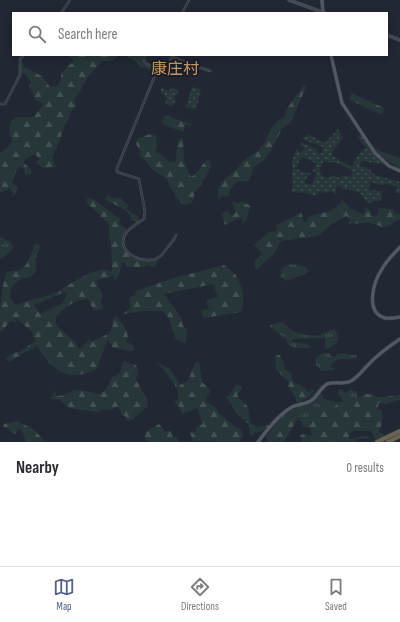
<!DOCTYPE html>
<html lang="en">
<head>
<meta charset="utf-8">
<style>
	body { margin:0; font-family:"Sofia Sans Condensed","Noto Sans SC",sans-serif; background:#f7f7f7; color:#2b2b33 }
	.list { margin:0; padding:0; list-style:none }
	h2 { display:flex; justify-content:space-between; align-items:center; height:52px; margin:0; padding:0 16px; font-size:17px }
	h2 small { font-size:13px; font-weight:400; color:#7c7c81 }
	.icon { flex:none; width:22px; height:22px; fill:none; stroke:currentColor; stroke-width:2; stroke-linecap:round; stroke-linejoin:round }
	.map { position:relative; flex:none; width:400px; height:442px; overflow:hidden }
	.search { position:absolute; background:#fff; box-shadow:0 2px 10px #0003; left:12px; right:12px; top:12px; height:44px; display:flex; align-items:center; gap:10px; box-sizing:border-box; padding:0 14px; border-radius:0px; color:#7c7c81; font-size:15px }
	.sheet { height:124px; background:#fff }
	nav { display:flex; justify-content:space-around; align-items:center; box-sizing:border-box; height:56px; border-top:1px solid #e1e1e2; background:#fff; font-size:11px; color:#7c7c81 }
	nav a { display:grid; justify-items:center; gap:2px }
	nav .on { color:#556186 }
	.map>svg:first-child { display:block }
	.grass { fill:url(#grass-tufts) }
	.forest { fill:url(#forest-firs); fill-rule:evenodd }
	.garden { fill:url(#garden-dots); fill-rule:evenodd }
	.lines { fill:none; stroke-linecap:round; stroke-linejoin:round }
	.street-casing { stroke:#525662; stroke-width:2.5 }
	.secondary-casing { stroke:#525662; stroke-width:3.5 }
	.primary-casing { stroke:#3e424d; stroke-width:4 }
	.highway-casing { stroke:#3f434e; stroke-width:5 }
	.street { stroke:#343944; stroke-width:1.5 }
	.secondary { stroke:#434856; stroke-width:2.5 }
	.primary { stroke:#525864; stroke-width:3 }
	.highway { stroke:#696352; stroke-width:4 }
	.labels { text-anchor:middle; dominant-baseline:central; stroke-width:4; stroke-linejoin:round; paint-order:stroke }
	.quarter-label { font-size:16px; fill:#c69964; stroke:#1a1e28 }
</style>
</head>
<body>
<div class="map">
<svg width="400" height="442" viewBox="0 0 400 442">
	<defs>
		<pattern id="grass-tufts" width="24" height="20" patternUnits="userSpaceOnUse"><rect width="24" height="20" fill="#273638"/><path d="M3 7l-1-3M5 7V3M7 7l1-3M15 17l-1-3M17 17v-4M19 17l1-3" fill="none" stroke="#445153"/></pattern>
		<pattern id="forest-firs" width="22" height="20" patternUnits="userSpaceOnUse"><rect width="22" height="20" fill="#273638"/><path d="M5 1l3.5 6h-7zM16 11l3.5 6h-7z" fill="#445153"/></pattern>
		<pattern id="garden-dots" width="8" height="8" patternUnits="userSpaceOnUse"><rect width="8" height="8" fill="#273638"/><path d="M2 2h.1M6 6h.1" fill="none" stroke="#445153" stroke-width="1.8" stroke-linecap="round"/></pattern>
	</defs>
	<rect width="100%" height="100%" fill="#212733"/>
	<!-- grass -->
	<path class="grass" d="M370 143 378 150 400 158V169L379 155Z
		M0 237 11 242 12 246H14L13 247C11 252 5 256 0 259Z
		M291 264 299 265 306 267 309 272 287 281 281 277C281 268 282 267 291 264Z
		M283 322C292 333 305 337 319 335 324 334 329 330 334 329L338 334V342L328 349H325V338L293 339 291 342 307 344 311 348H294L288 344 286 339 269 326 276 323Z
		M324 353H329L331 356 334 357 339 354 347 353V355H357V359H340L332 363 331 367 334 368 333 370 322 371 316 365 315 360 317 357Z
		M156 362 170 369 180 385 178 390 165 371Z
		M322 384 323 390 320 393 325 399 339 403 329 411C316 412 317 410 307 421L297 415 287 418 282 425 267 439 266 437 282 415 310 399Z
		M341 389 345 393 351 389 352 391H357L359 399 357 401 343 402 338 393 339 390Z"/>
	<!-- forest -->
	<path class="forest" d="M66 55H143L146 56 144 61 145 64 157 67 155 73 144 67 141 68 137 62 127 56H119L111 61H102L87 78 79 93 74 100 77 107 72 110C70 118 65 123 63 131 60 140 57 148 52 157L56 167 43 168 36 163 39 159 35 154 24 160 23 162 33 172 29 176V173L28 175H25L24 169 20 166 14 175 12 183 19 188 11 198 13 193 10 188 0 193V153L9 146 12 140C8 131 6 119 20 117 24 117 29 118 33 117L42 107 43 104 35 99 29 86 31 82 25 74 21 73 20 62 21 58 22 63 24 67 42 76 50 87 57 86 61 80V74L69 65 73 62V59Z
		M303 86 306 87 292 120 288 125 282 129 270 152 264 160 254 167 249 181 236 182 230 190 229 196 221 197 219 200C214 183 228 178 238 168 240 166 241 163 243 161 248 156 254 154 259 150 269 139 270 122 285 117L286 110Z
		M352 93 384 108 382 115 350 100 349 99Z
		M164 115 191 124 190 126 186 124 183 132 162 124Z
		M151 134 154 135 157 137 156 152C158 153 160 154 162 155 168 159 166 164 176 161L177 143 181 138H183L184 161 191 177C199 173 201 164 208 159 215 166 207 175 202 182V184L194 193V200L189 204 184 205 175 197 174 192 171 189 167 179 152 169 145 160 141 157 140 151 136 144 138 138Z
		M108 195 111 198H121L124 202 129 205 126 209 139 217 138 220 139 221 137 223 130 219 131 215C123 208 115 204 105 200Z
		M88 198 93 199 120 219 119 224 128 230C122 241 124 257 138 260 144 262 151 260 157 259L158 260 155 266 150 267 149 265 141 267H126L125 263 122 262 119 275 115 281 113 275C106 281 102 277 96 281L102 294 101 302 103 308 94 311 88 299C78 300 73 302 65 308 44 322 64 331 74 341 76 343 78 347 79 349L90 339 91 342C101 337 116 334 112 320L116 316C123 325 130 331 127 342L133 345 134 350 130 351 113 348 108 339 96 370C90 371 83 375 77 375 59 378 45 359 37 346L10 361H7L6 359 10 355 17 352H19L36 341 31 331 18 320 15 322 10 321 4 329 0 332C0 319 0 280 8 272 11 270 16 272 20 270 29 265 31 252 35 244L40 245C40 250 37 251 36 256 35 262 38 269 34 274 29 279 24 277 19 280 9 287 6 298 17 305 27 299 39 299 50 295 67 289 94 263 112 272L111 244 109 235V224L86 202V200ZM65 292 67 293 63 303 40 314 34 305Z
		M342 199 350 208 362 214H364L366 207 371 211V216L377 215 379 208 393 209 395 214H400V220C394 220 390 228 383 227 378 226 373 223 367 223 361 223 355 224 348 224L350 219 346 216 333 223 318 236 281 241 274 254 256 270 254 260 260 257 262 253 254 245 269 232 277 231 276 225 293 217 301 212 304 222 308 221V217C319 213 339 212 342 199Z
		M232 201 239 204 241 201 251 206 246 220 241 226 243 221 242 217 225 225 221 214 227 210 231 215 236 213Z
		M224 265C228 268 231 270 234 273 242 282 246 301 241 312L203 318 201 310 209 309 206 300 218 297 213 284 164 294 181 317 183 326 185 328H187L186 343 174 339 175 333 173 332 169 318 162 311H146L121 314 131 308 129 298 136 294 135 292 138 290 177 277Z
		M275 355H280L284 363 285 369 291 373 293 382 301 385 309 393 312 388 314 391 309 397 297 404 295 397 288 386 289 383 274 367 276 366Z
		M124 361 136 365 138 370 136 380 147 399 148 406 133 419 127 421 125 416 122 415 118 407H116L111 410 105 409 97 412 68 408 60 400 49 399 53 396 54 389 56 396C64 397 69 390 77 390 84 390 92 393 99 394L106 390 112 377 119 374Z
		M199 361 202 382 211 390 206 398 207 402 216 408 218 413 229 421 233 425C238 427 243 430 243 436L239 442 193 441 190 433 196 432V427L203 424 197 408 182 414 178 405 175 403V401L178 399V391L180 385 188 381 195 363Z
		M236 385H240L243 389 237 394C239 400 244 401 247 406 253 415 244 422 258 427L273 424 269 429 267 428 262 431 254 433 253 435H250L249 424C244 421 239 417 236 412 232 407 231 402 226 398V396L230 395 233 389Z
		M364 394H373L376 397H384L400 395V400L385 404 379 403 377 410H382C382 421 384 420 379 431L389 438 375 439 371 431H353L349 433V439L363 436 372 438 357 439 355 442H302L300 435 305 434 312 436 310 428 304 427 298 418 284 442H268L267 439 282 425 287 418 297 415 307 420C317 410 316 412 329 411L340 402 357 400Z
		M17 421 33 429 46 442H26L22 431 19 429 17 431 15 434H13L8 428 3 427 4 424Z
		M159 424 166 432 170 430 173 437H177L179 442H148L145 438V432Z"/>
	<!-- garden -->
	<path class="garden" d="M161 87 169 91 172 87 179 91 178 95H175L174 98 176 100 172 107 170 105 165 104 167 98 161 92Z
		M192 87 201 89 196 110 186 107Z
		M338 129 343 138 333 150 332 155C336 159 347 164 352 167L354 164 355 159 366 147 357 138 361 133 375 154 387 163C378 165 370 163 362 160L359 166 368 168 375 175 400 182V193H394L397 189 396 186 386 184 382 185 370 182 369 190 382 191 381 201H375L368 203 365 200 360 193 348 189 345 190 338 185 335 190 337 194H334L332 191 325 193 320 191 315 196 303 192 301 193 292 192 291 190 293 183 292 173 293 167 291 166 296 149 300 153 302 152 304 147 300 145 301 142 316 149 319 154 322 153 323 147 302 139 307 136 308 134 325 143ZM302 157 316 163 315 168 321 167 323 162C335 161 343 165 353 172L350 177 342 175 341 178 331 175 329 178C322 177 320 173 319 167H317L312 171 317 174 311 185 305 183V180L311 173H308L293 168 297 167 300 159Z"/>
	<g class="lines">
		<!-- street casing -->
		<g class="street-casing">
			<path id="street" d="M61 13 70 0
				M182 13 189 0
				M172 55V57L210 71
				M144 60 146 64 158 68 166 69 171 58
				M158 68 117 168V172L139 179 145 212 144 219C138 223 131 227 127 232 112 250 143 267 159 257 162 256 165 251 167 248 171 244 174 240 176 235
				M0 104H5L20 75V59L24 55"/>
		</g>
		<!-- secondary casing -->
		<g class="secondary-casing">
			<path id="secondary" d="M289 0 325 13
				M387 35 400 40"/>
		</g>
		<!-- primary casing -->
		<g class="primary-casing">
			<path id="primary" d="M322 0 323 13
				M331 55 342 103 375 153 389 166 400 171
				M400 247C394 254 386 261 382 269 374 281 364 312 385 318 390 319 395 318 400 317
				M258 442C268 429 278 415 292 407 298 404 307 404 312 400 318 395 321 388 327 384 335 381 343 385 351 381 358 377 362 371 367 366 377 355 388 347 400 339"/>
		</g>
		<!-- highway casing -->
		<g class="highway-casing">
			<path id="highway" d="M377 442 400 431
				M388 442 400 436"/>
		</g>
		<!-- street -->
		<use href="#street" class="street"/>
		<!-- secondary -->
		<use href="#secondary" class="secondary"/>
		<!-- primary -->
		<use href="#primary" class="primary"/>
		<!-- highway -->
		<use href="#highway" class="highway"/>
	</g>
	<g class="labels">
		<!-- quarter labels -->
		<g class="quarter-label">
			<text x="175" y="69">康庄村</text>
		</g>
	</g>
</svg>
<div class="search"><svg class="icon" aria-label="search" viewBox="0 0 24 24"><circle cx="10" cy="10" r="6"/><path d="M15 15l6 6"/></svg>Search here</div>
</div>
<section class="sheet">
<h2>Nearby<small>0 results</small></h2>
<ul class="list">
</ul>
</section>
<nav>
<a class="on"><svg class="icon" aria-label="map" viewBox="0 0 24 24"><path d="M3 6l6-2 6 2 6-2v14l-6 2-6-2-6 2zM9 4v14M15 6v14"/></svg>Map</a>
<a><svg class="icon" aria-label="directions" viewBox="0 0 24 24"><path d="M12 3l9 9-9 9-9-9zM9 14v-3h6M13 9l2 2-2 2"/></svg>Directions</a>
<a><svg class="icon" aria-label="saved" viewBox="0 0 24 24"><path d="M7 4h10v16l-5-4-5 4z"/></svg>Saved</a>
</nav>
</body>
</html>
